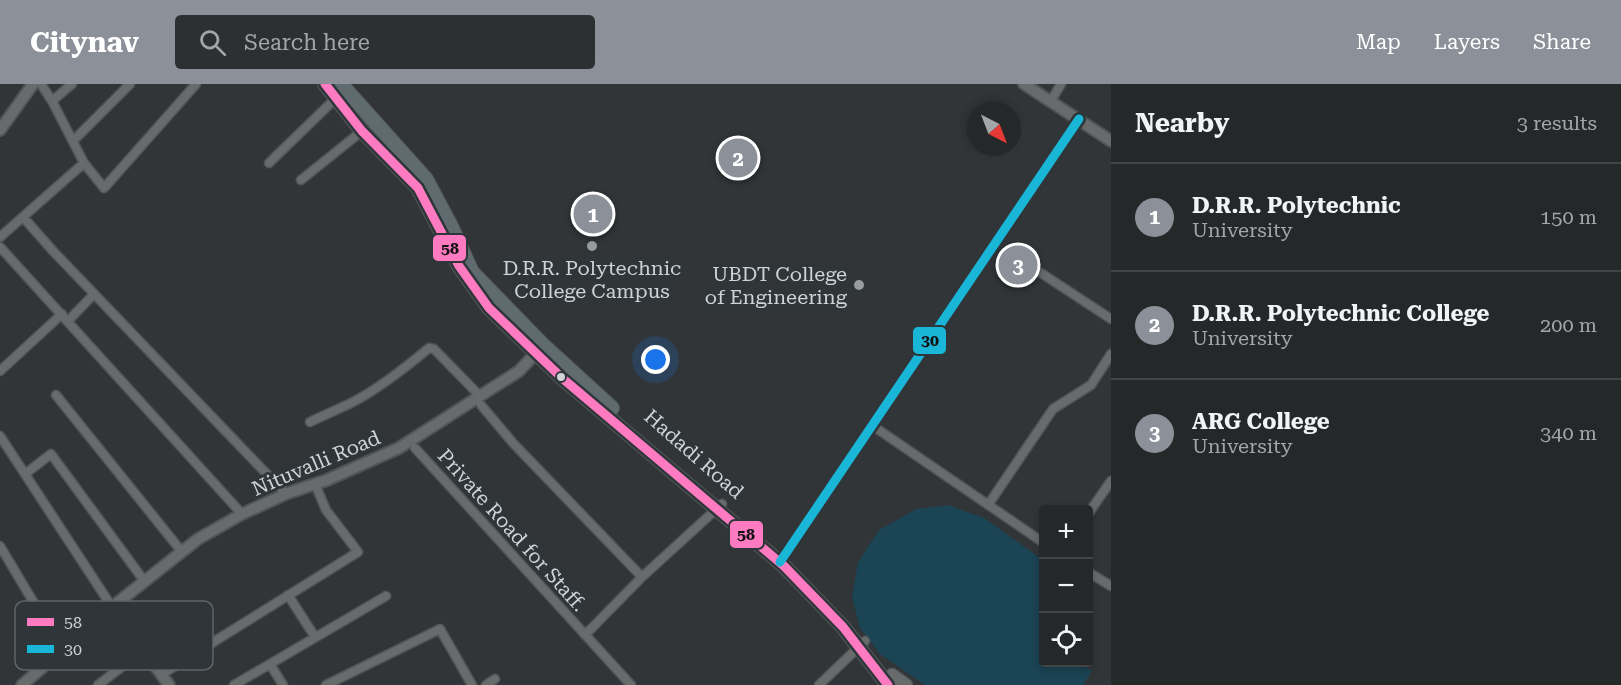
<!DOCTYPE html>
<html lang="en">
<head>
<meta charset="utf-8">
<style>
	body { margin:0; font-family:"Roboto Serif",serif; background:#2d3031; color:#f1f3f6 }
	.controls { position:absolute; right:18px; bottom:18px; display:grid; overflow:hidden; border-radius:6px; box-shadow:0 3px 9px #0003 }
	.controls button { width:54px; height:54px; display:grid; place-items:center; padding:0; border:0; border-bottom:2px solid #424446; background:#252829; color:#f1f3f6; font:30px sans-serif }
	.compass { position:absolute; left:967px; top:18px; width:54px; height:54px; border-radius:50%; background:#252829; box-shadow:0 3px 9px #0003; rotate:138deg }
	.you { position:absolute; left:656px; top:276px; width:21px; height:21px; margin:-15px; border:4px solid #fff; border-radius:50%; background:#1a73e8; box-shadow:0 0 0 9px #1a73e833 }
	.badge { display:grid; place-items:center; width:39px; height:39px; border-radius:50%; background:#8c9099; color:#fff; font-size:20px; font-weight:700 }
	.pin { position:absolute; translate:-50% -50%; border:3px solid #fff; box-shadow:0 2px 6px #0006 }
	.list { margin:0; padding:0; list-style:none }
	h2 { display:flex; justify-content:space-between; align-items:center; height:78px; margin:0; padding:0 24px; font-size:26px }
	h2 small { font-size:20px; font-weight:400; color:#a3a6a8 }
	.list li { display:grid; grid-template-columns:39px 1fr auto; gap:18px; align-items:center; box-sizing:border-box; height:108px; padding:0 24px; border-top:2px solid #424446 }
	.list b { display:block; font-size:22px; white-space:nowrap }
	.list p { margin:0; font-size:20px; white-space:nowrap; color:#a3a6a8 }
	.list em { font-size:20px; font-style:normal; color:#a3a6a8 }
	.icon { flex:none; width:33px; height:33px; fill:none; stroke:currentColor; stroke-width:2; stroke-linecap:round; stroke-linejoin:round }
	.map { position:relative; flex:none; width:1111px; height:601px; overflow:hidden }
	header { display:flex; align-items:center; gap:36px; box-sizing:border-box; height:84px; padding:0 30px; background:#8c9099; color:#fff }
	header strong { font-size:28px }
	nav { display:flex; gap:33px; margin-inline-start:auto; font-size:21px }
	.search { width:420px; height:54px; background:#2d3031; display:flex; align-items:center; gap:15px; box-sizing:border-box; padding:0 21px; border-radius:6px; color:#a3a6a8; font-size:22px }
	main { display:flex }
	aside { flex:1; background:#252829 }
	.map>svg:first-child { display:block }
	.green { fill:#1b4454 }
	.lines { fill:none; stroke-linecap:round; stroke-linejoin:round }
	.minor-casing { stroke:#505456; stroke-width:11 }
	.tertiary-casing { stroke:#505456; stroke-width:14 }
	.secondary-casing { stroke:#505456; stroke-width:15 }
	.primary-casing { stroke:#505456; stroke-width:16 }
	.minor { stroke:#676b6c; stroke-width:8 }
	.tertiary { stroke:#676b6c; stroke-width:10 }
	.secondary { stroke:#676b6c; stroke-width:12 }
	.primary { stroke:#606b6f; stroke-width:14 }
	.bus-1-casing { stroke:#2f3639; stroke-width:14 }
	.bus-2-casing { stroke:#2f3639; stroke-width:14 }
	.bus-1 { stroke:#fe7ac1; stroke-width:9 }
	.bus-2 { stroke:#1ab6d8; stroke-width:9 }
	.poi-dot { fill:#989c9e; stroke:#2f3639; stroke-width:2 }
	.bus-dot { fill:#cfd3d5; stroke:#2f3639; stroke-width:2 }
	.labels { text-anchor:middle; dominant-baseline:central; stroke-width:6; stroke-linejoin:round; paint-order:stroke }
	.poi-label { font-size:20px; fill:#cfd3d5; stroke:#2f3639 }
	.street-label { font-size:20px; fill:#cfd3d5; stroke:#2f3639 }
	.key { fill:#2f3639; stroke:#5f6568; stroke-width:1.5 }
	.key-label { font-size:16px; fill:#cfd3d5 }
	.line-badge { stroke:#2f3639; stroke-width:2 }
	.pale-badge-label { font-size:16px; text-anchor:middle; font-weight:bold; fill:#111 }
</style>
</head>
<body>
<header>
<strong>Citynav</strong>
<div class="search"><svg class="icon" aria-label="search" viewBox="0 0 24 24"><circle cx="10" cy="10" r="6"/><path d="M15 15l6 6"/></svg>Search here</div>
<nav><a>Map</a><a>Layers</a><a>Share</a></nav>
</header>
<main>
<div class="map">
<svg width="1111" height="601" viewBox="0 0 1111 601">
	<rect width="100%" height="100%" fill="#313537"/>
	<!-- green -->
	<path class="green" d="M948 421 984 434 1043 476 1044 578 1083 579V582L1092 587 1083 601H925L880 570 860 544 852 513 858 478 879 446 916 425Z"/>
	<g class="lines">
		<!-- minor casing -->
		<g class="minor-casing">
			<path id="minor" d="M41 0 52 17 84 79 104 104 196 0
				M52 17 72 0
				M1051 17 1061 0
				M73 57 130 0
				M269 79 336 14
				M301 96 362 47
				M23 133 53 167 286 410
				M0 153 84 79
				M0 163 242 430
				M1041 189 1111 235
				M68 237 94 210
				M0 287 62 230
				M56 311 182 468
				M481 321 513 359 642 493
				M310 338C324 331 339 325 353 318 380 304 405 284 429 264L434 265 480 312
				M873 342 1044 459
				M0 352 112 523
				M415 364 631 601
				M25 390 51 370 145 498
				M988 421 1053 325 1091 301 1111 270
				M1088 430 1111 397
				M0 462 62 566
				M780 478 1079 35
				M1088 488 1111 502
				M288 511 315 553
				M585 551 642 493 722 420
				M270 580 283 601
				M162 590 358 468 326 426 315 400
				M98 601 144 566
				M234 601 386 512
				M326 601 440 545 472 601
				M486 601 495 595
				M819 601 865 557"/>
		</g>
		<!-- tertiary casing -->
		<g class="tertiary-casing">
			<path id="tertiary" d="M1024 0 1111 57
				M0 46 33 0
				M112 523 169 601
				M22 601 112 523 198 455 242 430 288 409 327 396 399 364 519 287 535 270"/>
		</g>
		<!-- secondary casing -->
		<g class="secondary-casing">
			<path id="secondary" d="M892 591 906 601"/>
		</g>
		<!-- primary casing -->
		<g class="primary-casing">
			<path id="primary" d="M325 0 362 47 418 104 459 182 489 224 562 294 784 482 843 543 888 601
				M341 0 426 95 451 142 472 188 543 261 612 324"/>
		</g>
		<!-- minor -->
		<use href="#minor" class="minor"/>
		<!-- tertiary -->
		<use href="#tertiary" class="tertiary"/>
		<!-- secondary -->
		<use href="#secondary" class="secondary"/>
		<!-- primary -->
		<use href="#primary" class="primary"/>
		<!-- bus-1 casing -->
		<g class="bus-1-casing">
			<path id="bus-1" d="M325 0 362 47 418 104 459 182 489 224 562 294 784 482 843 543 888 601"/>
		</g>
		<!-- bus-2 casing -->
		<g class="bus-2-casing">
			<path id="bus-2" d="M780 478 1079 35"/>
		</g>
		<!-- bus-1 -->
		<use href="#bus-1" class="bus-1"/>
		<!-- bus-2 -->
		<use href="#bus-2" class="bus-2"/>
	</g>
	<!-- markers -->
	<g class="poi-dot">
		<circle cx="592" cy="162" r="6"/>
		<circle cx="859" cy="201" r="6"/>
	</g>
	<circle class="bus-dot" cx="561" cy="293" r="5"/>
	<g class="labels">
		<!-- poi labels -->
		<g class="poi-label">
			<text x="592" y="184">D.R.R. Polytechnic<tspan x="592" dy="23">College Campus</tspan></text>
			<text x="847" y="190" text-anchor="end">UBDT College<tspan x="847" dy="23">of Engineering</tspan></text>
		</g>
		<!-- street labels -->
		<g class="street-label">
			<text transform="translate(694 370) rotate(41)">Hadadi Road</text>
			<text transform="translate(316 379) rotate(-23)">Nituvalli Road</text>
			<text transform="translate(512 446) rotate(48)">Private Road for Staff.</text>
		</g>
	</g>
	<!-- legend -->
	<rect x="15" y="517" width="198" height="69" rx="9" class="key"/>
	<rect x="27" y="534" width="27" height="8" fill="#fe7ac1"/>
	<rect x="27" y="561" width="27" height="8" fill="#1ab6d8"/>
	<g class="key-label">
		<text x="64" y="544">58</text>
		<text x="64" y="571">30</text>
	</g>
	<g class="line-badge">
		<rect x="432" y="150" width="35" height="28" rx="6" fill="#fe7ac1"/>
		<rect x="912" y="242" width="35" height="29" rx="6" fill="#1ab6d8"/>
		<rect x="729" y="436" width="35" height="29" rx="6" fill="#fe7ac1"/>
	</g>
	<g class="pale-badge-label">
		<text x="450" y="170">58</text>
		<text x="930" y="262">30</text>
		<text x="746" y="456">58</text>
	</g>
</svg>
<div class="controls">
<button>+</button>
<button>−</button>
<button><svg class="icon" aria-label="locate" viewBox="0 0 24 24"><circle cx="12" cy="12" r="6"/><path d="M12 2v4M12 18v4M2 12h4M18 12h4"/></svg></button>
</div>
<svg class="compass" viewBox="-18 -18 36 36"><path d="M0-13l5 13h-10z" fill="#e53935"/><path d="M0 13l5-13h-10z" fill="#a3a6a8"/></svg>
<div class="you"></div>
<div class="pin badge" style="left:593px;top:130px">1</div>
<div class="pin badge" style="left:738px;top:74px">2</div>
<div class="pin badge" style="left:1018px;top:181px">3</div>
</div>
<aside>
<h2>Nearby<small>3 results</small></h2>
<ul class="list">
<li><span class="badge">1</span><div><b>D.R.R. Polytechnic</b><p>University</p></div><em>150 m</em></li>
<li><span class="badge">2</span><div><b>D.R.R. Polytechnic College</b><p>University</p></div><em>200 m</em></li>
<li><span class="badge">3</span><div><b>ARG College</b><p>University</p></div><em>340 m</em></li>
</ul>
</aside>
</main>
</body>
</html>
